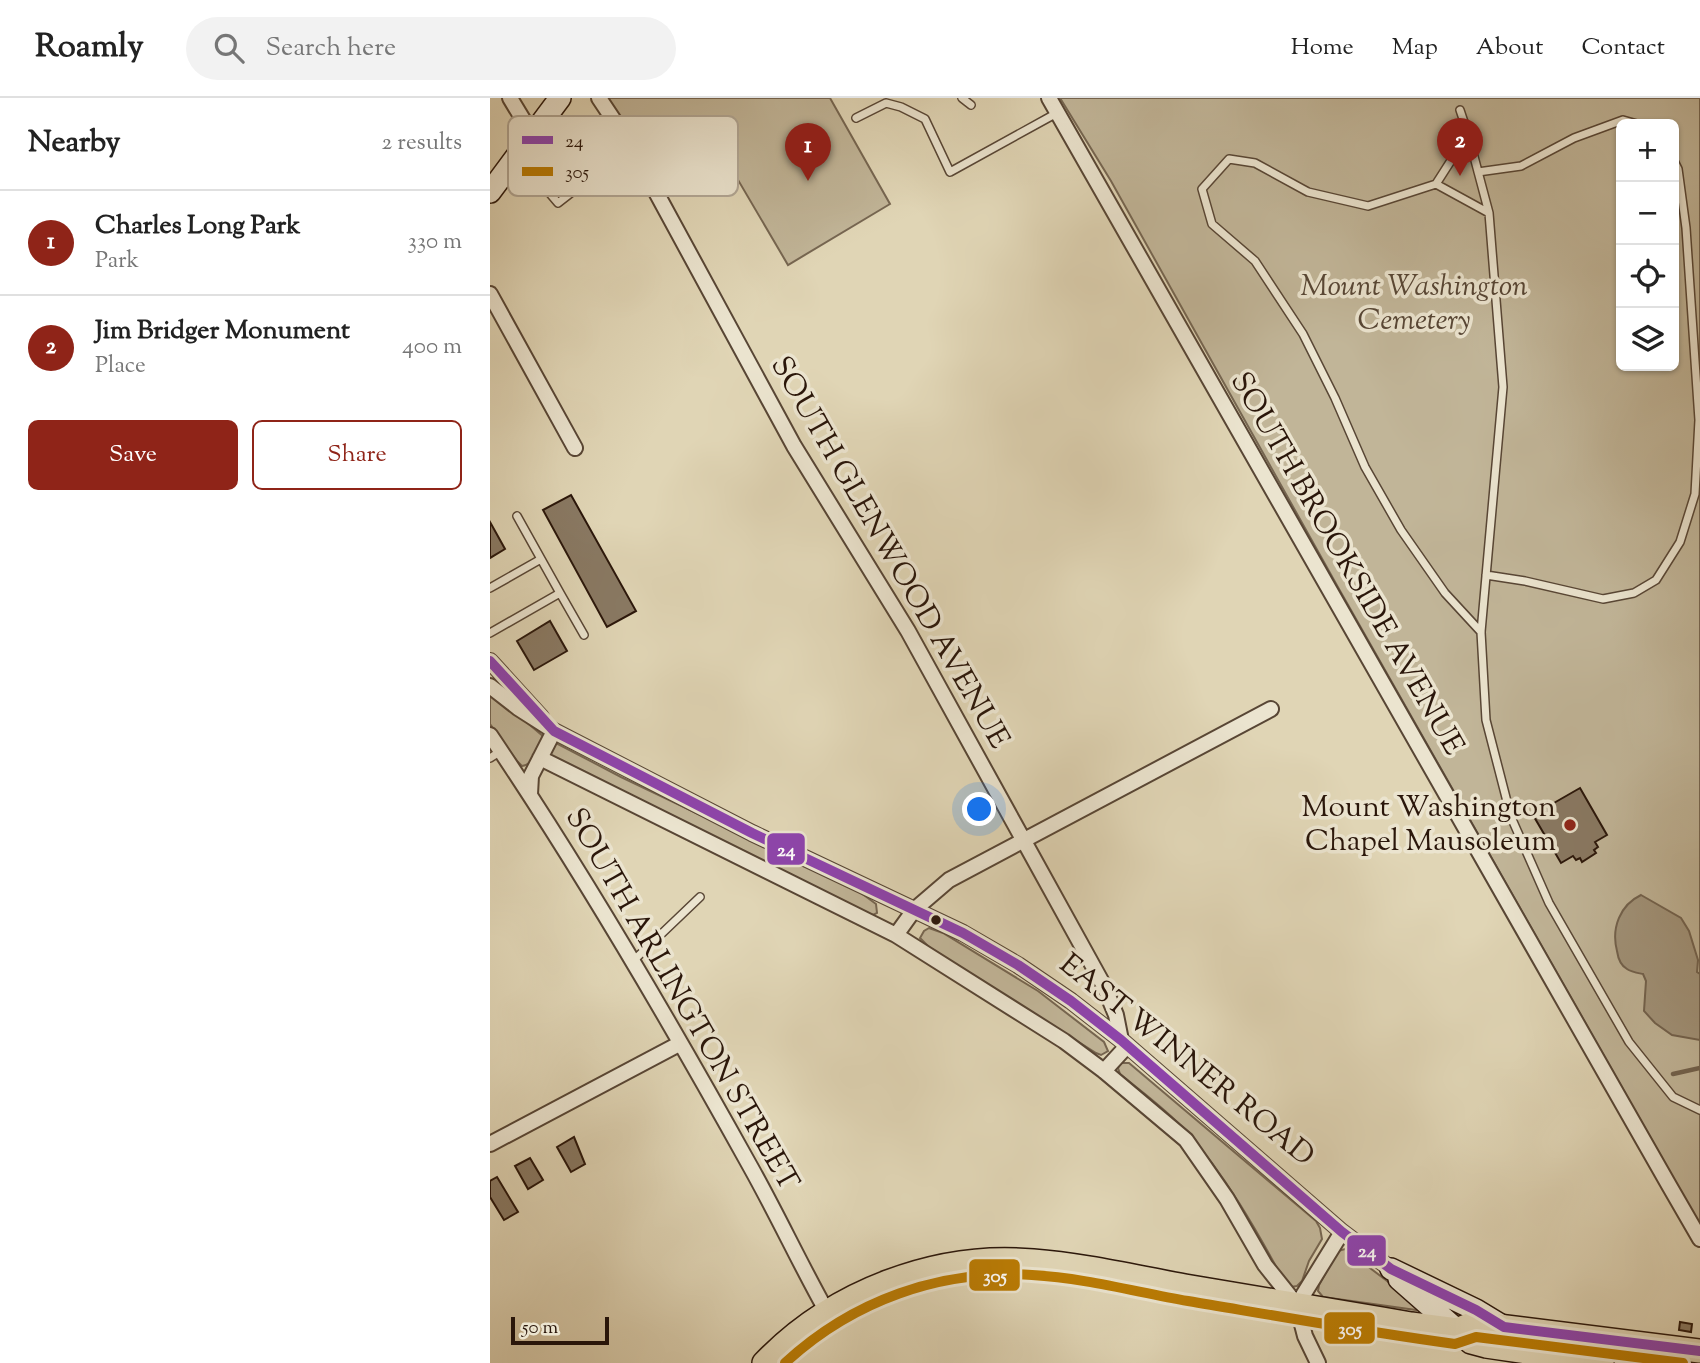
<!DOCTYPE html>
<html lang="en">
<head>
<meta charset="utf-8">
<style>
	body { margin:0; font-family:"Sorts Mill Goudy",serif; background:#f2f2f2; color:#222 }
	.controls { position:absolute; right:21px; top:21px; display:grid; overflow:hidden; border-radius:10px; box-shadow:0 2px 5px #0004 }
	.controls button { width:63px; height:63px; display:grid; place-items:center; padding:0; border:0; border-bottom:2px solid #e0e0e0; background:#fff; color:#222; font:35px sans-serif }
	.scale { position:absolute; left:21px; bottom:18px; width:98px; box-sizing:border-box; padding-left:7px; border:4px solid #2a160a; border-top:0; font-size:19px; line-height:24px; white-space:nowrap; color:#2a160a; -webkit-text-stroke:5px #ebe4cf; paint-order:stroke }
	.you { position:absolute; left:490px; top:712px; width:24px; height:24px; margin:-18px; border:5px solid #fff; border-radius:50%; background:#1a73e8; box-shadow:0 0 0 10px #1a73e833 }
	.badge { display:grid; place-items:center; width:46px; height:46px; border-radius:50%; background:#8f2418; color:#fff; font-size:23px; font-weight:700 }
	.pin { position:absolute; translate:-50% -58px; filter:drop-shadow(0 2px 4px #0008) }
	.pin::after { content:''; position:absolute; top:37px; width:24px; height:21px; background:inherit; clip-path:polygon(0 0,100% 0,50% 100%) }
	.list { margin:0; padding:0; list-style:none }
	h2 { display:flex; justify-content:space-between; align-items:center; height:91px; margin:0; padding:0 28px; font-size:30px }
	h2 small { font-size:23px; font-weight:400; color:#767676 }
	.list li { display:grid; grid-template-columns:46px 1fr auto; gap:21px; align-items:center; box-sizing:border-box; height:105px; padding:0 28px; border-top:2px solid #e0e0e0 }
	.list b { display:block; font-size:26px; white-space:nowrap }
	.list p { margin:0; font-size:23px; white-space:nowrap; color:#767676 }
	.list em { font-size:23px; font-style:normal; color:#767676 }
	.actions { display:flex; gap:14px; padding:21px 28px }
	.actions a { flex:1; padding:16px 0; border:2px solid #8f2418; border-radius:10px; text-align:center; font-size:24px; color:#8f2418 }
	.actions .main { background:#8f2418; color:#fff }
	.icon { flex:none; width:38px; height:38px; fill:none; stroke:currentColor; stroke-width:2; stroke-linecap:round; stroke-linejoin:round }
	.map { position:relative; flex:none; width:1210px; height:1265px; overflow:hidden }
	header { display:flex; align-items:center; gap:42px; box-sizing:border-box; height:98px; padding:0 35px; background:#fff; border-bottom:2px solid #e0e0e0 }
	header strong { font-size:33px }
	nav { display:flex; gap:38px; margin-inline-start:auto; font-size:24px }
	.search { width:490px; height:63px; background:#f2f2f2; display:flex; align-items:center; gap:18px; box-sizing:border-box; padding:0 24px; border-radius:38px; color:#767676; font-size:26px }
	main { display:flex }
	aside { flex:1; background:#fff }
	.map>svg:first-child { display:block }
	.green { fill:#c1b598; stroke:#766651; stroke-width:2; fill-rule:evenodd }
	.water { fill:#a2947b; stroke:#72624e; stroke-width:2 }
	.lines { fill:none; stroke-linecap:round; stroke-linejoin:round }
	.stream { stroke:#72624e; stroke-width:4.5 }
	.building { fill:#897963; stroke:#2a160a; stroke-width:2 }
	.lane-casing { stroke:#584635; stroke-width:10 }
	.street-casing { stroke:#584635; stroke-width:18 }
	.secondary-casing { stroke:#2a160a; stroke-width:24 }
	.primary-casing { stroke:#2a160a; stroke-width:26 }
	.lane { stroke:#ebe4cf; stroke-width:7 }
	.street { stroke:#ebe4cf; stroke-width:14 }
	.secondary { stroke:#ebe4cf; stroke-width:21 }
	.primary { stroke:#e0d5b5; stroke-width:23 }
	.bus-1-casing { stroke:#ebe4cf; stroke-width:16 }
	.bus-2-casing { stroke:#ebe4cf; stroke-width:16 }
	.bus-1 { stroke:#8e44ad; stroke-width:10 }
	.bus-2 { stroke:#ba7b03; stroke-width:10 }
	.poi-dot { fill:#8f2418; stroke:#ebe4cf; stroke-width:2.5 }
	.bus-dot { fill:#2a160a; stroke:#ebe4cf; stroke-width:2.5 }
	.labels { text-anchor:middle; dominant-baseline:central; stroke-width:7; stroke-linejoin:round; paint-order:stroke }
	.park-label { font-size:30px; font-style:italic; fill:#574635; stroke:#ebe4cf }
	.street-label { font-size:30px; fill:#2a160a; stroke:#ebe4cf }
	.poi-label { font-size:30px; fill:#2a160a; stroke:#ebe4cf; text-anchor:end }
	.key { fill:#ebe4cf; stroke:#b1a694; stroke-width:2 }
	.key-label { font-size:19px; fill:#2a160a }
	.line-badge { stroke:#ebe4cf; stroke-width:2.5 }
	.badge-label { font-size:19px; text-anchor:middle; font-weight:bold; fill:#fff }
</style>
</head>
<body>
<header>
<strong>Roamly</strong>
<div class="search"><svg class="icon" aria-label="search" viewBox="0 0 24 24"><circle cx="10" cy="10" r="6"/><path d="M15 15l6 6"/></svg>Search here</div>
<nav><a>Home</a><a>Map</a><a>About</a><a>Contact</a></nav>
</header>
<main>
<aside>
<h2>Nearby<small>2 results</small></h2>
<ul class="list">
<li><span class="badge">1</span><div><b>Charles Long Park</b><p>Park</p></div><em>330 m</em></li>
<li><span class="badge">2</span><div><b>Jim Bridger Monument</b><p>Place</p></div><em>400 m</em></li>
</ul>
<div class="actions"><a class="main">Save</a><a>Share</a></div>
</aside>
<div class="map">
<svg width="1210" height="1265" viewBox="0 0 1210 1265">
	<rect width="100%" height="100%" fill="#e0d5b5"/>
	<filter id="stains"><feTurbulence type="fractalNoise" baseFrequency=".00286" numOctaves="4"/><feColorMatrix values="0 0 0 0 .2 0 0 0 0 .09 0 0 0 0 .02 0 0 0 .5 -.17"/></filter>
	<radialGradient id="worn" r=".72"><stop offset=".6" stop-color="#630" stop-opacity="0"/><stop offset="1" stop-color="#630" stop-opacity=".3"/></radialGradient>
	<!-- green -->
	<path class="green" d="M105 0H340L400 106 298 167 214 24 148 61Z
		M570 0H1210V1127L849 491 621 83ZM1131 26H1184V268H1131Z
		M0 593 54 639C48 650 44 667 32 668L27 663 0 626Z
		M66 645 131 679 367 792 386 806 387 815 383 817 376 815 62 659 59 656Z
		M439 830 453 835 548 893 614 944 618 953 611 957 606 955 439 849 430 840 434 833Z
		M631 965H639L826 1123 830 1130 832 1141 819 1163 812 1183 807 1188 801 1189 794 1183C766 1131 735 1077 696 1033 677 1012 652 994 630 976L628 970Z
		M855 1151 926 1205V1212L833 1199 828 1193 829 1187 848 1153Z"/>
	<!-- water -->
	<path class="water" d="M1151 797 1191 820 1199 833 1208 862 1207 874 1210 876V942L1182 937 1165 925 1154 913 1156 883 1153 876C1148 875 1141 874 1137 871 1130 867 1128 860 1127 853 1121 830 1130 807 1151 797Z"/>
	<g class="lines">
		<!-- stream -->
		<path class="stream" d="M1183 976 1210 970"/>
	</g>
	<!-- building -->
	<path class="building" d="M81 397 146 513 117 529 53 412Z
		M0 424 15 451 0 460Z
		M60 523 77 553 44 572 27 543Z
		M1090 690 1117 737 1105 744 1108 749 1104 752 1106 755 1092 764 1090 760 1086 762 1083 758 1071 765 1043 717Z
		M84 1039 95 1066 81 1074 67 1049Z
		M40 1060 53 1082 38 1091 25 1068Z
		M7 1079 28 1114 14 1122 0 1099V1083Z
		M1190 1224 1202 1226 1201 1234 1189 1232Z"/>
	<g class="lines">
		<!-- lane casing -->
		<g class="lane-casing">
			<path id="lane" d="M472 0 481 7
				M970 12 978 36 946 86 999 115 1013 289 991 534 996 622 1021 719 1059 805 1139 944 1183 999 1210 1012
				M366 20 396 5 411 9 435 21 460 74 567 15
				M978 36 999 115
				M24 65 51 85 68 105 109 73
				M988 74 1031 68 1084 40 1133 22 1147 26
				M946 86 878 108 818 94 765 65 739 61 712 91 722 126 765 163 813 236 845 300 875 369 911 432 955 495 991 534
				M27 418 51 461
				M996 477 1035 483 1113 501 1144 495 1166 482 1190 444 1205 396 1209 322 1196 130 1188 71 1184 63
				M0 490 51 461 70 495 0 535
				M70 495 94 537
				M0 660 11 653
				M142 864 210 799"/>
		</g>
		<!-- street casing -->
		<g class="street-casing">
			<path id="street" d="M20 0 43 38
				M109 0 141 48 304 348 418 533 614 888 626 917 631 942
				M559 0C779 379 991 762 1210 1141
				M0 196 85 350
				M0 563 51 619
				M0 588 28 610 64 633 262 735 473 835 528 867 581 903 631 942 852 1134 901 1171
				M0 637C94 776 179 922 260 1068 287 1116 310 1166 337 1214
				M50 660 406 837 574 943 614 973 696 1042 737 1101 775 1167 807 1207
				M40 696 41 678 64 633
				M406 837 424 812 459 782 781 611
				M614 973 637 948
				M0 1046 189 946
				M828 1265 815 1238 807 1207 852 1134"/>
		</g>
		<!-- secondary casing -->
		<g class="secondary-casing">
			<path id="secondary" d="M0 94 70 0
				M901 1171 986 1212 1014 1229
				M909 1181 967 1232"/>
		</g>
		<!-- primary casing -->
		<g class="primary-casing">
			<path id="primary" d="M967 1232 981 1244 996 1248 1112 1265
				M274 1265C342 1194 446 1154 543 1163 594 1167 645 1179 695 1188 771 1201 846 1213 921 1226L967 1232 984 1225 1210 1253"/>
		</g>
		<!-- lane -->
		<use href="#lane" class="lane"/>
		<!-- street -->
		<use href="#street" class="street"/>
		<!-- secondary -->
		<use href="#secondary" class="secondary"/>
		<!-- primary -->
		<use href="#primary" class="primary"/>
		<!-- bus-1 casing -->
		<g class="bus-1-casing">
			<path id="bus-1" d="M0 563 64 633 262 735 473 835 528 867 581 903 631 942 852 1134 901 1171 986 1212 1014 1229 1210 1253"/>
		</g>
		<!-- bus-2 casing -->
		<g class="bus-2-casing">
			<path id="bus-2" d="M295 1265C362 1203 450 1171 542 1177 595 1180 646 1194 698 1203 787 1218 876 1234 965 1246L986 1239 1193 1265"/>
		</g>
		<!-- bus-1 -->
		<use href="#bus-1" class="bus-1"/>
		<!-- bus-2 -->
		<use href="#bus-2" class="bus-2"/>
	</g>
	<!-- markers -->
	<circle class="poi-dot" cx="1080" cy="727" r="7"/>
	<circle class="bus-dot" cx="446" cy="822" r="6"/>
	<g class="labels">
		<!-- park labels -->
		<g class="park-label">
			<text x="924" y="189">Mount Washington<tspan x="924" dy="34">Cemetery</tspan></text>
		</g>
		<!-- street labels -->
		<g class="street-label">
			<text transform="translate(399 455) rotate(60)">SOUTH GLENWOOD AVENUE</text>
			<text transform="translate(856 466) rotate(60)">SOUTH BROOKSIDE AVENUE</text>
			<text transform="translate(191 902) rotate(60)">SOUTH ARLINGTON STREET</text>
			<text transform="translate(696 963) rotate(39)">EAST WINNER ROAD</text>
		</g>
		<!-- poi labels -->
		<g class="poi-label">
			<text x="1066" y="710">Mount Washington<tspan x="1066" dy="34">Chapel Mausoleum</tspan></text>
		</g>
	</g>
	<!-- legend -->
	<rect x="18" y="18" width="230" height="80" rx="10" class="key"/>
	<rect x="32" y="38" width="31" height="8" fill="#8e44ad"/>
	<rect x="32" y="69" width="31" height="9" fill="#ba7b03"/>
	<g class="key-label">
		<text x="75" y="49">24</text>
		<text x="75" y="80">305</text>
	</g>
	<g class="line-badge">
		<rect x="276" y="734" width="40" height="34" rx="7" fill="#8e44ad"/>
		<rect x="856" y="1136" width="41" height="33" rx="7" fill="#8e44ad"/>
		<rect x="478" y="1160" width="53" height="34" rx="7" fill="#ba7b03"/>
		<rect x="833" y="1213" width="53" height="34" rx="7" fill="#ba7b03"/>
	</g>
	<g class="badge-label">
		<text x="296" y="758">24</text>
		<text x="877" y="1159">24</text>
		<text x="505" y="1184">305</text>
		<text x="860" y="1237">305</text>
	</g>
	<rect width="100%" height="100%" filter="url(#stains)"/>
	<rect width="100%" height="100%" fill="url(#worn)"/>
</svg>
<div class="controls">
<button>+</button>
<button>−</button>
<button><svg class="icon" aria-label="locate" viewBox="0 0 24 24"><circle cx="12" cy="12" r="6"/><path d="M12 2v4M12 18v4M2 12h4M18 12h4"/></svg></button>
<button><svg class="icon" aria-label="layers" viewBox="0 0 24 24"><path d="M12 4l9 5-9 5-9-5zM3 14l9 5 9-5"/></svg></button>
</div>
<div class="scale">50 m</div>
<div class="you"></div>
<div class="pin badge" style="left:318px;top:83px">1</div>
<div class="pin badge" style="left:970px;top:78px">2</div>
</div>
</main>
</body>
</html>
